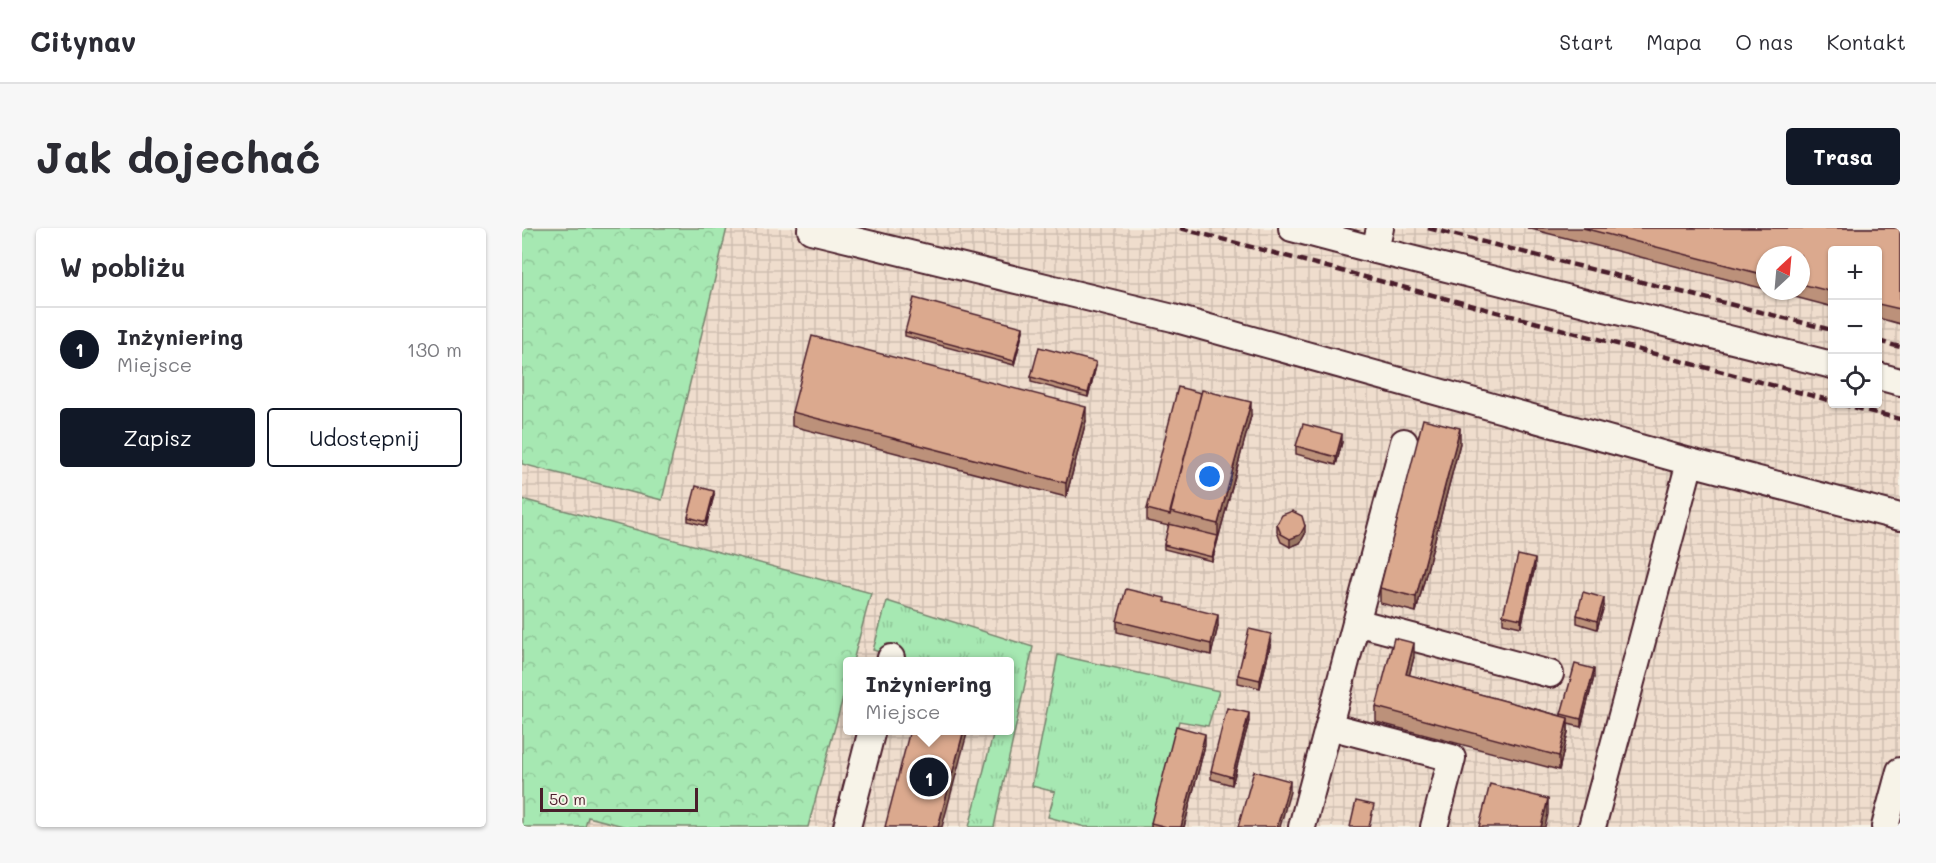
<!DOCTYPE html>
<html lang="pl">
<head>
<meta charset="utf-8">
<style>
	body { margin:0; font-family:Mali,sans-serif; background:#f7f7f7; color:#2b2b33 }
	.controls { position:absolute; right:18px; top:18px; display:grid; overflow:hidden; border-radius:6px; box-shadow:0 2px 4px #0004 }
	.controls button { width:54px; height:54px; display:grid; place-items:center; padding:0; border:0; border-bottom:2px solid #e1e1e2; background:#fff; color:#2b2b33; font:30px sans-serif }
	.compass { position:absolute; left:1234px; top:18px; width:54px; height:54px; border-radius:50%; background:#fff; box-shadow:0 2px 4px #0004; rotate:26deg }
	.scale { position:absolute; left:18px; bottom:15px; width:158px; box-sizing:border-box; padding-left:6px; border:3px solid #4a1f2b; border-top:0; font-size:16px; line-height:21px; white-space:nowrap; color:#4a1f2b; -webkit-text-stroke:4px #f7f3e8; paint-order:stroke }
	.you { position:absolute; left:688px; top:249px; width:21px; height:21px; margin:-15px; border:4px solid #fff; border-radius:50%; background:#1a73e8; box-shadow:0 0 0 9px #1a73e833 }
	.badge { display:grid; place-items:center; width:39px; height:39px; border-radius:50%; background:#111827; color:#fff; font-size:20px; font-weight:700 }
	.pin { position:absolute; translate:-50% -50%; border:3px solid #fff; box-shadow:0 2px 6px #0006 }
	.popup { position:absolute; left:321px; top:429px; width:171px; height:78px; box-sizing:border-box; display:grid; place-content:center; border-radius:6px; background:#fff; filter:drop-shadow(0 2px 4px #0005); font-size:20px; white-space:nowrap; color:#7c7c81 }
	.popup b { font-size:22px; color:#2b2b33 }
	.popup::after { content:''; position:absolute; left:50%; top:100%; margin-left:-12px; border:12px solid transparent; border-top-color:#fff }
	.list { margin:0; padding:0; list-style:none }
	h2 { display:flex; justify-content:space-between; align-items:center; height:78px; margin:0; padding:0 24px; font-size:26px }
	h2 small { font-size:20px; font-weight:400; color:#7c7c81 }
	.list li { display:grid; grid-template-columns:39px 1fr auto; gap:18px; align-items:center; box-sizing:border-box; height:84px; padding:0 24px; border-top:2px solid #e1e1e2 }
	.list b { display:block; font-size:22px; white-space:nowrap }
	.list p { margin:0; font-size:20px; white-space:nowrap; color:#7c7c81 }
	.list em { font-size:20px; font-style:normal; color:#7c7c81 }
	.actions { display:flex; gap:12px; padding:18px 24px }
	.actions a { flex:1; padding:14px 0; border:2px solid #111827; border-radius:6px; text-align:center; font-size:21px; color:#111827 }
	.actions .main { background:#111827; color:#fff }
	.icon { flex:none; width:33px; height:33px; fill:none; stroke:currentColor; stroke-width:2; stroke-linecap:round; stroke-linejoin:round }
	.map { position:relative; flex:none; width:1378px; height:599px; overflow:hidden; border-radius:6px }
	header { display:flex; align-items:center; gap:36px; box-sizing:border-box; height:84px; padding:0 30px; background:#fff; border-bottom:2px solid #e1e1e2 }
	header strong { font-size:28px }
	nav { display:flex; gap:33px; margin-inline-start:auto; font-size:21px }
	.intro { display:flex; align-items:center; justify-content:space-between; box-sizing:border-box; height:144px; padding:0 36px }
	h1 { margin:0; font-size:42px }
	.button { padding:15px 27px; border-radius:6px; background:#111827; color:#fff; font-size:21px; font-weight:700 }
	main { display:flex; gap:36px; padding:0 36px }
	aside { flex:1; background:#fff; border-radius:6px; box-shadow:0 2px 4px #0004 }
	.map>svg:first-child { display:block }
	.industrial { fill:url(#industrial-grid); fill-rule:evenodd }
	.grass { fill:url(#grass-tufts); stroke:#78846e; stroke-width:1.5 }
	.forest { fill:url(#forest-crowns); stroke:#78846e; stroke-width:1.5 }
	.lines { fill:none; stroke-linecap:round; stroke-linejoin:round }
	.minor-casing { stroke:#4a1f2b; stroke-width:30 }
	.minor { stroke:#f7f3e8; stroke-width:26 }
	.rail { stroke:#4a1f2b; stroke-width:4.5; stroke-dasharray:9 4.5; stroke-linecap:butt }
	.wall { fill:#bc917a; stroke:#4a1f2b; stroke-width:1.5 }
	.shaded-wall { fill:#997663; stroke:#4a1f2b; stroke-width:1.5 }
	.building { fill:#dba98e; stroke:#4a1f2b; stroke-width:1.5 }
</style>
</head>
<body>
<header>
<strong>Citynav</strong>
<nav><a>Start</a><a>Mapa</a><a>O nas</a><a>Kontakt</a></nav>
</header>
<div class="intro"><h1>Jak dojechać</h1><a class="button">Trasa</a></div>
<main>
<aside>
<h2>W pobliżu<small></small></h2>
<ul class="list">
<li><span class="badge">1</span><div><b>Inżyniering</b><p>Miejsce</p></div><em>130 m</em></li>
</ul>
<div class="actions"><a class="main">Zapisz</a><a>Udostępnij</a></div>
</aside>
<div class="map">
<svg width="1378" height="599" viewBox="0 0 1378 599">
	<defs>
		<pattern id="industrial-grid" width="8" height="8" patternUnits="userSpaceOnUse" patternTransform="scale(1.5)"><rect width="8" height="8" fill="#efddcd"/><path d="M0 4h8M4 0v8" fill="none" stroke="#cebdb0"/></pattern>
		<pattern id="grass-tufts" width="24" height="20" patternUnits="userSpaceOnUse" patternTransform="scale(1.5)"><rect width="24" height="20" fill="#a6e8b2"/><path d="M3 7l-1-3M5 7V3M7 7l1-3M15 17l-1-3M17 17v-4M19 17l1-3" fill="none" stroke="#90c799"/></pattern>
		<pattern id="forest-crowns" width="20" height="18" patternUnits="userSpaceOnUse" patternTransform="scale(1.5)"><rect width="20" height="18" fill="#a6e8b2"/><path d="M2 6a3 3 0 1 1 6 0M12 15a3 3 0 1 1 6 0" fill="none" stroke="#90c799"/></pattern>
	</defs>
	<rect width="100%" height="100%" fill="#f7f3e8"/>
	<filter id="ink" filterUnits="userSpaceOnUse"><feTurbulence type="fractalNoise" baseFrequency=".0167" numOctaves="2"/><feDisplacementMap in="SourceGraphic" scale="12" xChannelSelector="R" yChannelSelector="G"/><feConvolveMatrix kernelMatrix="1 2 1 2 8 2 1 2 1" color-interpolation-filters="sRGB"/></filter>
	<g filter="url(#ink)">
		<!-- industrial -->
		<path class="industrial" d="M0 0H1378V599H0ZM1310 22H1356V176H1310ZM1243 27H1279V63H1243ZM326 434H488V502H326Z"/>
		<!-- grass -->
		<path class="grass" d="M365 373 511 419 472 599H447L472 503 488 502V434L389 433 351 422Z
			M536 427 697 463 686 498 657 493 629 599H563L526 589 533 564 510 558Z"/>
		<!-- forest -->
		<path class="forest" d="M0 0H205L140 272 0 236Z
			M0 271 349 365 331 433 326 434V451L286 599H105L66 589 63 599H0Z"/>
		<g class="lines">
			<!-- minor casing -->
			<g class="minor-casing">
				<path id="minor" d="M770 0 853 22
					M858 0 853 22 1310 137
					M289 2 651 90 1168 234 1378 289
					M1356 148 1378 154
					M834 394 1028 446
					M368 434 369 430
					M807 498 930 530 912 599
					M325 599 350 502
					M780 599 882 214
					M1070 599 1168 234
					M1363 599 1378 543"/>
			</g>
			<!-- minor -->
			<use href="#minor" class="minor"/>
			<!-- rail -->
			<path class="rail" d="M658 0 1310 173
				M906 0 1310 102
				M1356 113 1378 119
				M1319 176 1378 191"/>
		</g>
		<!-- wall -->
		<path class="wall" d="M1005 0H1378V96L1356 90V22H1311V79L1250 63H1279V27H1243V61Z
			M501 103 492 137 383 108V104Z
			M574 138 566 169 509 154V149Z
			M270 184 564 193 544 269 270 198Z
			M729 188 690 333 642 321V317L647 298 625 293V281Z
			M820 214 814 237 774 226V218Z
			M938 215 894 384 858 375V360Z
			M192 267 184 298 166 293V289Z
			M755 296 783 306 778 315 768 319 759 314 755 304Z
			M1013 339 999 399 981 395V387Z
			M643 374 696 398 689 427 595 404V393Z
			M1082 378 1075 401 1055 395V387Z
			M749 414 738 460 716 455V447Z
			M892 429 887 447 1039 488V486L1072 449 1059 499 1046 496V504L1037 542 854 494V479Z
			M727 493 710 557 689 551V543Z
			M683 517 662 599H629V595Z"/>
		<!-- shaded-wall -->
		<path class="shaded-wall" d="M501 99V103L492 137V133Z
			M574 134V138L566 169V165Z
			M729 174V188L696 311V296Z
			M564 179V193L544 269V255Z
			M938 200V215L894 384V369Z
			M820 206V214L814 237V229Z
			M192 263V267L184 298V294Z
			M783 298V306L778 315 768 319V311Z
			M696 308V312L690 333V329Z
			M1013 331V339L999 399V391Z
			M1082 370V378L1075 401V393Z
			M696 387V398L689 427V416Z
			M749 406V414L738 460V452Z
			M892 415V429L884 460V446Z
			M1072 441V449L1059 499V491Z
			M727 485V493L710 557V549Z
			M1046 490V504L1037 542V528Z
			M442 502H446L420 599H416Z
			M683 506V517L662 599H659Z
			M768 553V564L758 599H755Z
			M1026 571V586L1023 599H1019Z"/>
		<!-- building -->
		<path class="building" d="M1061 0H1378V81L1356 76V22H1311V64L1279 56V27H1243V47Z
			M392 70 501 99 492 133 383 104Z
			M290 108 564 179 544 255 270 184Z
			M517 119 574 134 566 165 509 149Z
			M656 159 679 165 648 287 625 281Z
			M680 162 729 174 696 296 648 284Z
			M901 191 938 200 894 369 858 360Z
			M781 196 820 206 814 229 774 218Z
			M174 258 192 263 184 294 166 289Z
			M770 283 780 288 783 298 778 307 768 311 759 306 755 296 760 287Z
			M647 296 696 308 690 329 642 317Z
			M996 327 1013 331 999 391 981 387Z
			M604 361 643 370V374L696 387 689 416 595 393Z
			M1061 364 1082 370 1075 393 1055 387Z
			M727 401 749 406 738 452 716 447Z
			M872 410 892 415 884 446 1046 490 1037 528 854 479Z
			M1053 436 1072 441 1059 491 1039 486Z
			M705 480 727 485 710 549 689 543Z
			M654 498 683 506 659 599H645L629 595Z
			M388 502H442L416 599H363Z
			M732 543 768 553 755 599H716Z
			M968 556 1026 571 1019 599H957Z
			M834 573 852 577 847 599H828Z"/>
	</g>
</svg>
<div class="controls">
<button>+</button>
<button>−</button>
<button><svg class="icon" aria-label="locate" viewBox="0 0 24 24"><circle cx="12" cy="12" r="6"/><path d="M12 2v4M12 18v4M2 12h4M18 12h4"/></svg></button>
</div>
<svg class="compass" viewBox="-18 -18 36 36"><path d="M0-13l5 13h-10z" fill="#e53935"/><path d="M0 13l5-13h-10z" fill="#7c7c81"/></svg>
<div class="scale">50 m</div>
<div class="you"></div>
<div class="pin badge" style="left:407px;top:549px">1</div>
<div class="popup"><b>Inżyniering</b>Miejsce</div>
</div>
</main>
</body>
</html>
